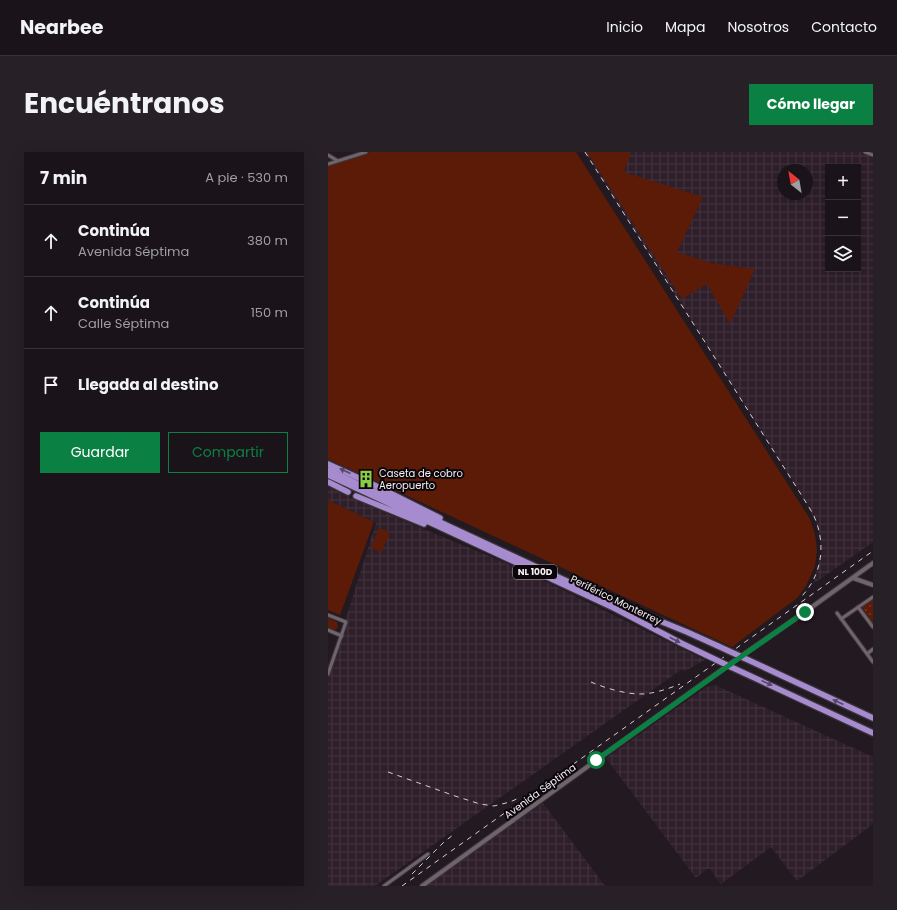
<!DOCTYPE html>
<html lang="es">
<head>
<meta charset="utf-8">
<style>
	body { margin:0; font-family:Poppins,sans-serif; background:#272026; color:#f1f3f6 }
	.controls { position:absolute; right:12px; top:12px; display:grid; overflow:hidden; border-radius:0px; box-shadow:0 4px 16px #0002 }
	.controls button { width:36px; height:36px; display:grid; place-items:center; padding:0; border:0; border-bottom:1px solid #383238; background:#1a1319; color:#f1f3f6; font:20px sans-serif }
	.compass { position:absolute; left:449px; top:12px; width:36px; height:36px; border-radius:50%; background:#1a1319; box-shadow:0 4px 16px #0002; rotate:329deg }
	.stop { position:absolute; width:12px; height:12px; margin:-9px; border:3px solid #0b8043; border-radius:50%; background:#fff }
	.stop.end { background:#0b8043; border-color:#fff; box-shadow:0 1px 4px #0008 }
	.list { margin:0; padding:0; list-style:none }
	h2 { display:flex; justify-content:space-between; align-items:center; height:52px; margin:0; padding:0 16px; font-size:17px }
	h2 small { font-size:13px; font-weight:400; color:#9f9ea2 }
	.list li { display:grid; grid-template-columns:26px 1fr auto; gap:12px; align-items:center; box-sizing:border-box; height:72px; padding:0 16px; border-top:1px solid #383238 }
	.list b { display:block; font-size:15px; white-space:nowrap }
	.list p { margin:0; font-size:13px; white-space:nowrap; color:#9f9ea2 }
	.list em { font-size:13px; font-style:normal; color:#9f9ea2 }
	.actions { display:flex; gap:8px; padding:12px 16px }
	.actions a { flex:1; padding:9px 0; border:1px solid #0b8043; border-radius:0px; text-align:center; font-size:14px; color:#0b8043 }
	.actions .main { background:#0b8043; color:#fff }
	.icon { flex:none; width:22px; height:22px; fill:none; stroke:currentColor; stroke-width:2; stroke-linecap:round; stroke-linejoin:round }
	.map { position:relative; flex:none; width:545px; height:734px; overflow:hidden; border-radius:0px }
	header { display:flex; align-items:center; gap:24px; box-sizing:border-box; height:56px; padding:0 20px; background:#1a1319; border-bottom:1px solid #383238 }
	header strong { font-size:19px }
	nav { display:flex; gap:22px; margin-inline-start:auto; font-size:14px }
	.intro { display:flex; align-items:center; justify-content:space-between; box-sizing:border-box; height:96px; padding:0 24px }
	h1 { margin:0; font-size:28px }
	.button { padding:10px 18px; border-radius:0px; background:#0b8043; color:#fff; font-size:14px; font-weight:700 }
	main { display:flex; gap:24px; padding:0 24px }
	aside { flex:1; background:#1a1319; border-radius:0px; box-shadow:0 4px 16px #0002 }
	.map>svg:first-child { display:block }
	.industrial { fill:url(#industrial-grid); fill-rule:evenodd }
	.grass { fill:#5c1b06 }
	.park { fill:url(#park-dots) }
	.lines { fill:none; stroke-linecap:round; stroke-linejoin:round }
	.street-casing { stroke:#3b343a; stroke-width:5 }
	.secondary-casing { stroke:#3b343a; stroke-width:6 }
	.highway-casing { stroke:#3b343a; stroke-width:8 }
	.street { stroke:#6f636c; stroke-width:3 }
	.secondary { stroke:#6f636c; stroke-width:4 }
	.highway { stroke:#a68bcf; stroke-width:5.5 }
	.rail { stroke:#d6ced4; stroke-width:1; stroke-dasharray:5 5; stroke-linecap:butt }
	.highway-bridge-casing { stroke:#3b343a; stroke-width:8; stroke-linecap:butt }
	.highway-bridge { stroke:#a68bcf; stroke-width:5.5 }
	.oneway { fill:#58486c }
	.route { stroke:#0b8043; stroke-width:5 }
	.labels { text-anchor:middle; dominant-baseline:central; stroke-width:4; stroke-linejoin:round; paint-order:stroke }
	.shield { fill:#0a0609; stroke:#afa9ae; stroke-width:1 }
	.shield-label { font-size:9px; font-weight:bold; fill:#f6eff4 }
	.poi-label { font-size:10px; fill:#f6eff4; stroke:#0a0609; text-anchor:start }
	.street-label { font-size:10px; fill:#f6eff4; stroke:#0a0609 }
</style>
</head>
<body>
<header>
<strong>Nearbee</strong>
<nav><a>Inicio</a><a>Mapa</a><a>Nosotros</a><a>Contacto</a></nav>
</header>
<div class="intro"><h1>Encuéntranos</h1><a class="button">Cómo llegar</a></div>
<main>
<aside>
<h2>7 min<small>A pie · 530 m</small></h2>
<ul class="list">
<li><svg class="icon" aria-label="ahead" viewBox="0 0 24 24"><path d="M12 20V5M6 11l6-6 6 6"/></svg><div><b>Continúa</b><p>Avenida Séptima</p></div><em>380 m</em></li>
<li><svg class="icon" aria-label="ahead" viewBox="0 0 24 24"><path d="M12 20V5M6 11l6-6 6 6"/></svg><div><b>Continúa</b><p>Calle Séptima</p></div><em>150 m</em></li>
<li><svg class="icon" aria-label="arrive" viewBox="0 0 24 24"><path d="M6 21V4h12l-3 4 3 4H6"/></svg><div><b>Llegada al destino</b></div></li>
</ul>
<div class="actions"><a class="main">Guardar</a><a>Compartir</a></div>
</aside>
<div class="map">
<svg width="545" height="734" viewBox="0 0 545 734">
	<defs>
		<pattern id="industrial-grid" width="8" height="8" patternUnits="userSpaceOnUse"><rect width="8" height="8" fill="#2e1f2b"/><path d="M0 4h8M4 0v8" fill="none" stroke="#433540"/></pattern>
		<pattern id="park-dots" width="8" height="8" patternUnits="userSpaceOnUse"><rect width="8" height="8" fill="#5c1b06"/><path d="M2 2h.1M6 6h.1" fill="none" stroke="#743c2b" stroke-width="1.8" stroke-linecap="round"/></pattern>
	</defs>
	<rect width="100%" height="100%" fill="#231921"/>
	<!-- industrial -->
	<path class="industrial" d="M257 0H545V390L485 432 494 398 490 375 479 352ZM500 15H530V117H500ZM455 18H479V42H455Z
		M0 335 62 363 192 417 377 508 357 519 354 517 47 734H0V523L48 371 0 348Z
		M387 533 545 605V672L469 729 443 695 393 732 381 716 368 726 278 606 378 535Z
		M215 651 277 734H97Z"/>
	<!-- grass -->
	<path class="grass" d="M43 0H248L482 367 487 382 489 398 487 414 478 434 469 446 404 495 0 307V13Z
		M259 0H303L296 20 375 45 349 100 383 111 427 117 402 172 379 132 354 147Z
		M0 348 46 370 12 463 0 458Z
		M51 376 62 380 54 400 43 396Z
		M0 466 9 470 10 474 9 477 6 478 0 475Z"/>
	<!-- park -->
	<path class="park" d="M545 447V471L533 455Z"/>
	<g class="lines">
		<!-- street casing -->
		<g class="street-casing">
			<path id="street" d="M537 0 545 3
				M0 3 10 9
				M0 12 38 0
				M530 455 545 475
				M509 461 545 510
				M0 463 18 470 0 522
				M513 467 545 445
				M0 478 14 484
				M539 502 545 497
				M56 734 100 702"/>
		</g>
		<!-- secondary casing -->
		<g class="secondary-casing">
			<path id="secondary" d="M525 426 545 433
				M94 734 406 509 477 460 545 411"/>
		</g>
		<!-- highway casing -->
		<g class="highway-casing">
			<path id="highway" d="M0 312 33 327
				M0 318 273 445 359 480 390 494
				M0 323 286 456 353 491 378 503
				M0 330 20 340
				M42 331 112 366
				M28 344 96 372
				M416 506 545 566
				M403 515 545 581"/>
		</g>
		<!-- street -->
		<use href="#street" class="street"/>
		<!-- secondary -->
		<use href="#secondary" class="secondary"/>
		<!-- highway -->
		<use href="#highway" class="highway"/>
		<!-- rail -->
		<path class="rail" d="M257 0 479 352C482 357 486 363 488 369 498 396 493 426 471 447
			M263 530C277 536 297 542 312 542 325 542 340 537 352 532
			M60 620 127 644 152 652 166 654 182 650 191 646
			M84 722 116 690 125 683
			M74 734 545 399"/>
		<!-- highway-bridge casing -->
		<g class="highway-bridge-casing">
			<path id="highway-bridge" d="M390 494 416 506
				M378 503 403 515"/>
		</g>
		<!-- highway-bridge -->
		<use href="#highway-bridge" class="highway-bridge"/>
	</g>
	<!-- one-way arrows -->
	<defs><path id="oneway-solid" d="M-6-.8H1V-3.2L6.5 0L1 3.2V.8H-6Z"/></defs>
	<g class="oneway">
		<use href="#oneway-solid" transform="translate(17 319) rotate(-156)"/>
		<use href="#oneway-solid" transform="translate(347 488) rotate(28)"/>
		<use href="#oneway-solid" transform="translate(439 531) rotate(24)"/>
		<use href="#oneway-solid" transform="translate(510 550) rotate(-155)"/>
	</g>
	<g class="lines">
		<!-- route -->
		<path class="route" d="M268 608 417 502 477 460"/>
	</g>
	<!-- icons -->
	<defs>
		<g id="building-bare" transform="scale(1.38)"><path d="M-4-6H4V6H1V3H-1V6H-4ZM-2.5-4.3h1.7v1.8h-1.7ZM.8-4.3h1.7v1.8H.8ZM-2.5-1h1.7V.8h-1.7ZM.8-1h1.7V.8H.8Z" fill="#8ace48" stroke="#0a0609" stroke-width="2.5" paint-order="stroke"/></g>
	</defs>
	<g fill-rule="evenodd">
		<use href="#building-bare" x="38" y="327"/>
	</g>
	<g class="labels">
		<!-- shield labels -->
		<rect class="shield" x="185" y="413" width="44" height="14" rx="3"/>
		<g class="shield-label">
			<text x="207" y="420">NL 100D</text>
		</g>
		<!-- poi labels -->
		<g class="poi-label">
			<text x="51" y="321">Caseta de cobro<tspan x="51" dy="12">Aeropuerto</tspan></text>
		</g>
		<!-- street labels -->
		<g class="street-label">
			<text transform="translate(288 448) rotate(26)">Periférico Monterrey</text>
			<text transform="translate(212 639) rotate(-36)">Avenida Séptima</text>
		</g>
	</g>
</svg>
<div class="controls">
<button>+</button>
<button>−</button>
<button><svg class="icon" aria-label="layers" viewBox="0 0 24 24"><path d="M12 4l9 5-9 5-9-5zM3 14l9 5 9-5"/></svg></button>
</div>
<svg class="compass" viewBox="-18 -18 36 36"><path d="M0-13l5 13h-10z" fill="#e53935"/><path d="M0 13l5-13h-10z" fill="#9f9ea2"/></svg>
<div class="stop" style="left:268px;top:608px"></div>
<div class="stop end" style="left:477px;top:460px"></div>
</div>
</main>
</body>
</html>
